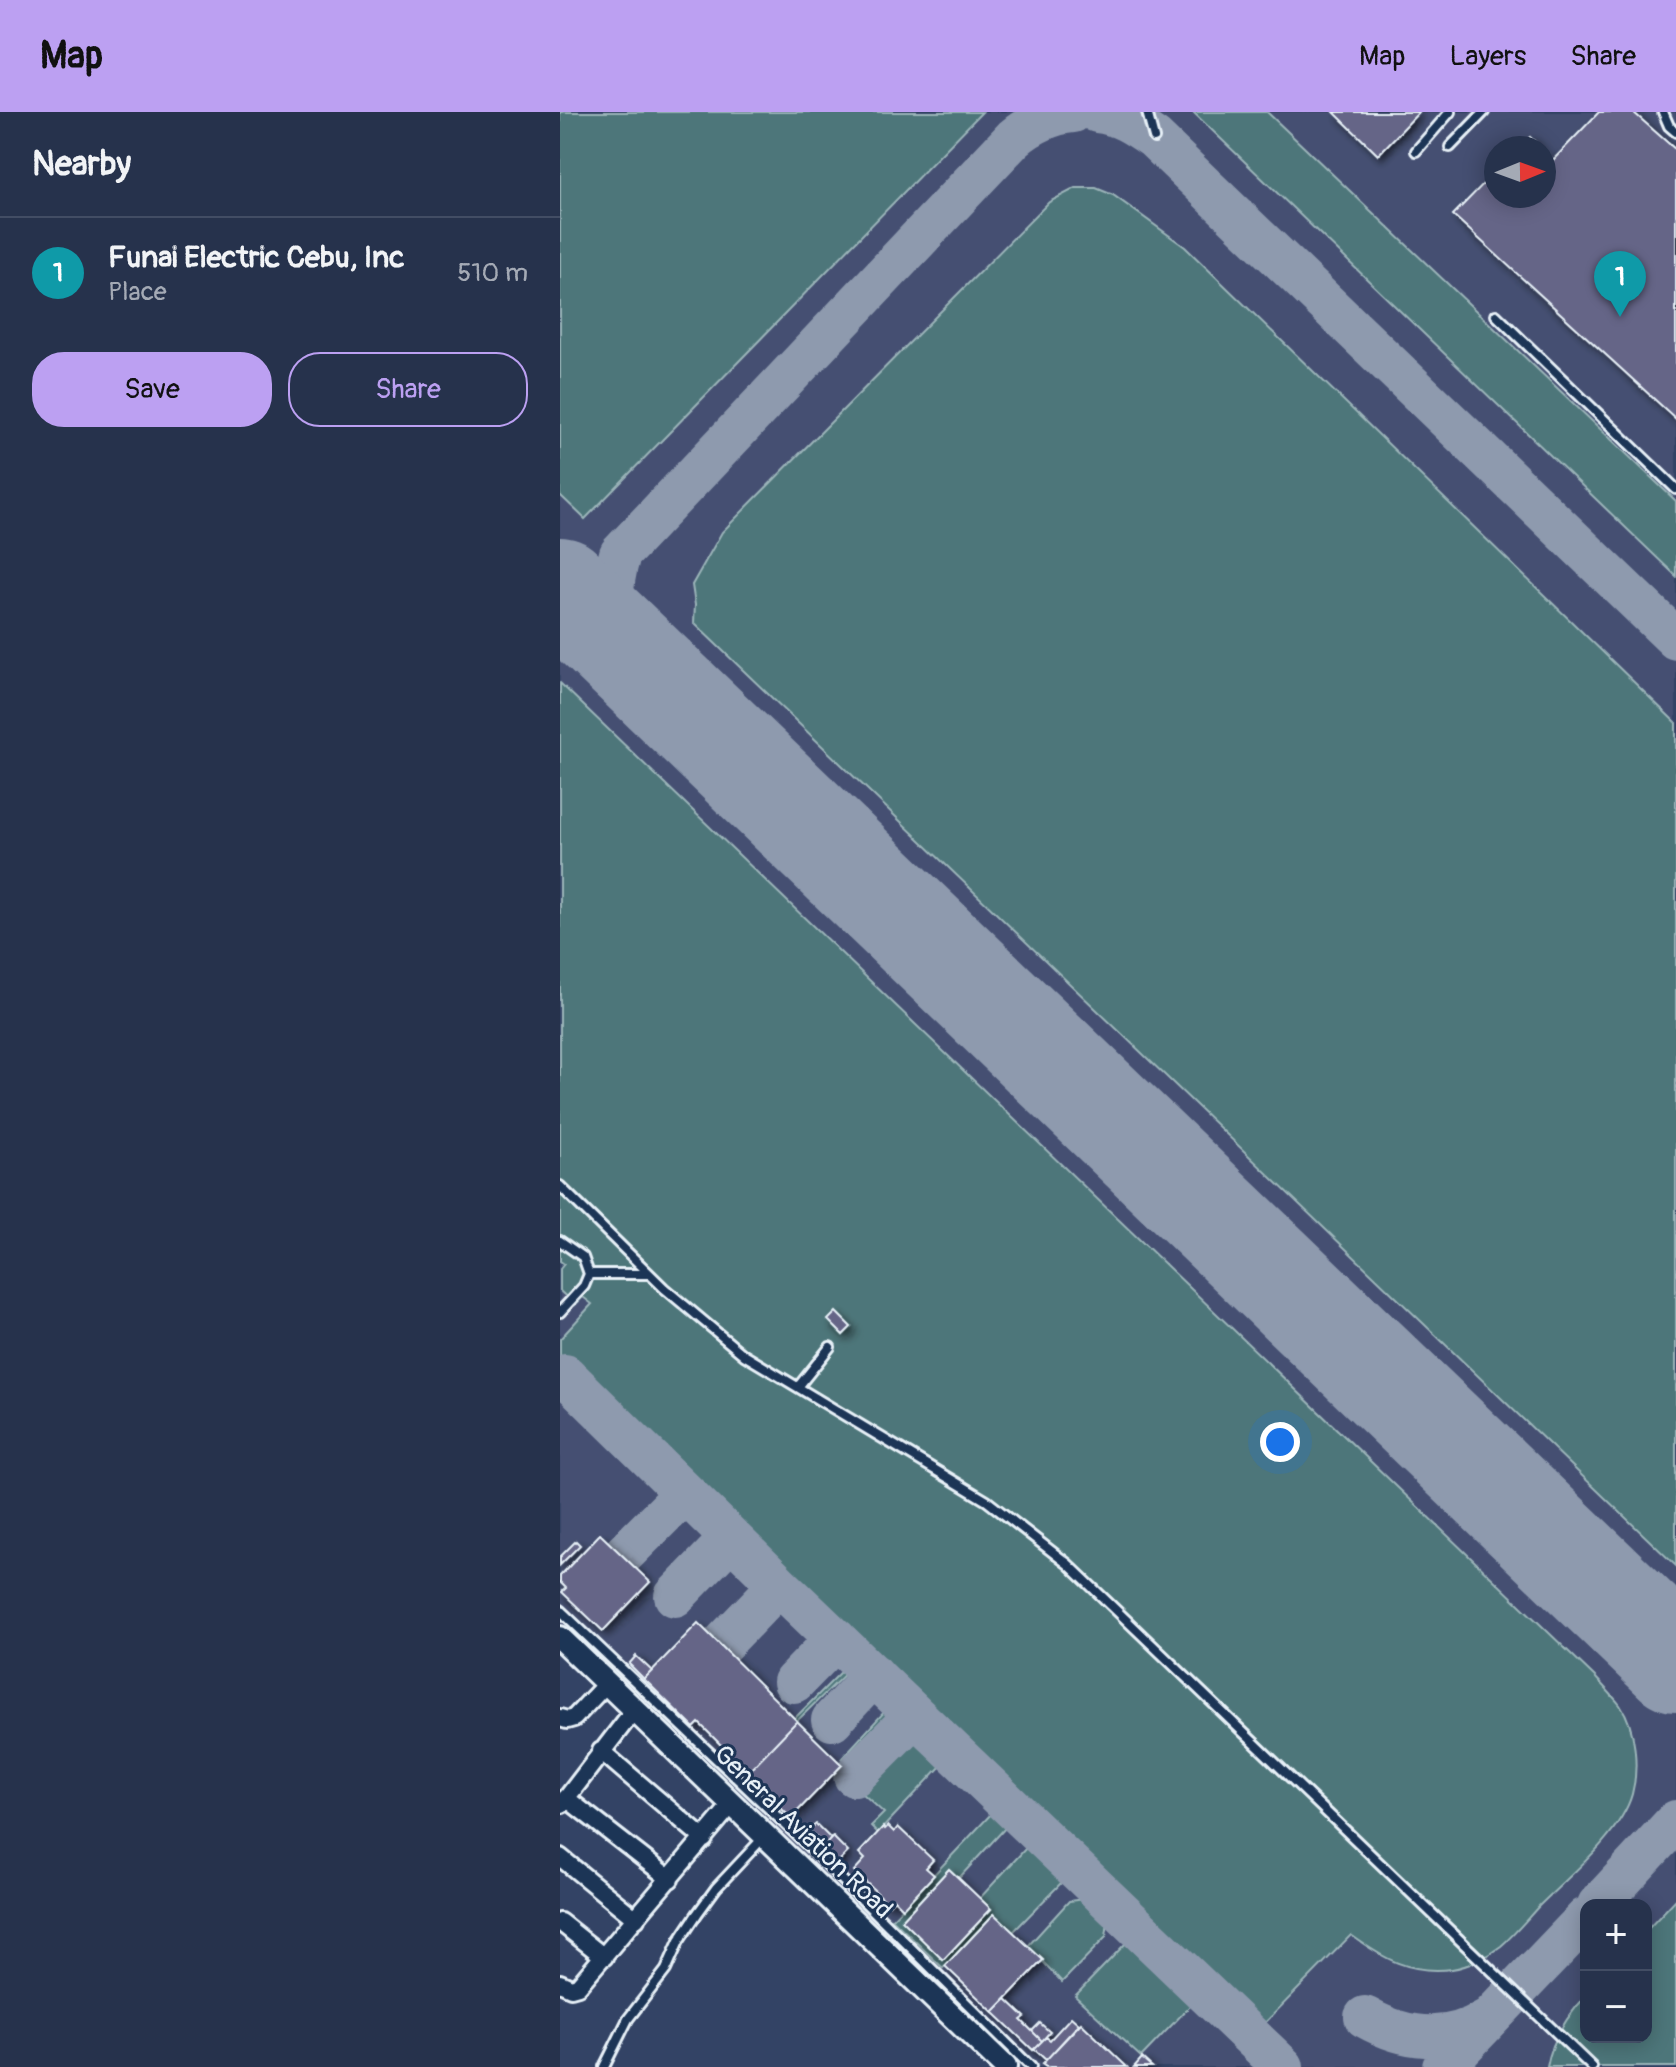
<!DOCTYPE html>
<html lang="en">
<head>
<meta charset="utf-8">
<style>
	body { margin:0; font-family:Pangolin,sans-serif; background:#323e56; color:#f1f3f6 }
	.controls { position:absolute; right:24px; bottom:24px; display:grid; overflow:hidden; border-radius:16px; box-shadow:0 4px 20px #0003 }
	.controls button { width:72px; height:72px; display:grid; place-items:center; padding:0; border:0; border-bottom:2px solid #424d64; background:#26324c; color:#f1f3f6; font:40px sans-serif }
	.compass { position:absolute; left:924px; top:24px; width:72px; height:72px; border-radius:50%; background:#26324c; box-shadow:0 4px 20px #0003; rotate:89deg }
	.you { position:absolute; left:720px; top:1330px; width:28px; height:28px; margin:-20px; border:6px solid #fff; border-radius:50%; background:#1a73e8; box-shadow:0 0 0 12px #1a73e833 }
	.badge { display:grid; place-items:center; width:52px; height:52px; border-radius:50%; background:#bca0f2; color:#fff; font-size:26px; font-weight:700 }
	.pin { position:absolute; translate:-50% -66px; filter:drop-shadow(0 2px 4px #0008) }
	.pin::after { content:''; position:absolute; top:42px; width:28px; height:24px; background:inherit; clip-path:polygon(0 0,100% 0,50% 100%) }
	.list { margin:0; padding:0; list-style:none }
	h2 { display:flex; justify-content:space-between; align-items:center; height:104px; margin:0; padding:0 32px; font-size:34px }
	h2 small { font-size:26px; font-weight:400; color:#a4aab5 }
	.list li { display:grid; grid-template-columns:52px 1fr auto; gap:24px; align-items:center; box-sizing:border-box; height:112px; padding:0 32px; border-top:2px solid #424d64 }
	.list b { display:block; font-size:30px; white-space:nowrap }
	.list p { margin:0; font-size:26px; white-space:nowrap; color:#a4aab5 }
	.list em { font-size:26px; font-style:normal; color:#a4aab5 }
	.actions { display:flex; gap:16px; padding:24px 32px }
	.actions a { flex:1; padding:18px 0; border:2px solid #bca0f2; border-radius:32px; text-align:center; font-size:28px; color:#bca0f2 }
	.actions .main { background:#bca0f2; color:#111 }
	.map { position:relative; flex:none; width:1116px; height:1955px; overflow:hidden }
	header { display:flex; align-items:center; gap:48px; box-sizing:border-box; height:112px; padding:0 40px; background:#bca0f2; color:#111 }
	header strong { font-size:38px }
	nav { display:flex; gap:44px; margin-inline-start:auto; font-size:28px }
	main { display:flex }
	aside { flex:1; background:#26324c }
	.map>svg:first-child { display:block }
	.built { fill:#455072; fill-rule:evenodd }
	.green { fill:#4e767a; stroke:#9bb4b9; stroke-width:2 }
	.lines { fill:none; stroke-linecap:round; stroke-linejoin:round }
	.taxiway { stroke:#8e9aae; stroke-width:42 }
	.runway { stroke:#8e9aae; stroke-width:104 }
	.building { fill:#656587; stroke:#e8f1f8; stroke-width:2; filter:url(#shadow) }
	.lane-casing { stroke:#e8f1f8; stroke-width:14 }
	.street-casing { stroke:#e8f1f8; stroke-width:22 }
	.secondary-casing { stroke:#e8f1f8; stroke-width:28 }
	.lane { stroke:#1d3557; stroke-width:8 }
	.street { stroke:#1d3557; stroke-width:16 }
	.secondary { stroke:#1d3557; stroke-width:22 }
	.labels { text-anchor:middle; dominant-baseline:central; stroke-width:6; stroke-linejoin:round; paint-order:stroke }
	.street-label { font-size:26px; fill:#e8f1f8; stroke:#1d3557 }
</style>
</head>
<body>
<header>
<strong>Map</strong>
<nav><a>Map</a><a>Layers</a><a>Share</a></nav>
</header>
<main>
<aside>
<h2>Nearby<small></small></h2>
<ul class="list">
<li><span class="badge" style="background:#0f9aa8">1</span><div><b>Funai Electric Cebu, Inc</b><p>Place</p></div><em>510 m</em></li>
</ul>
<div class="actions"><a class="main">Save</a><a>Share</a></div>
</aside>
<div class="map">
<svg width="1116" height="1955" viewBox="0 0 1116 1955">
	<defs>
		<filter id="shadow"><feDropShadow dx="4" dy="4" stdDeviation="4" flood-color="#0009"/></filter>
	</defs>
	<rect width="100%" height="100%" fill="#334365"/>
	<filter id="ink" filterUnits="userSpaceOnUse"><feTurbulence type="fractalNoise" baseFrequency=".0125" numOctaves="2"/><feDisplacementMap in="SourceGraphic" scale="16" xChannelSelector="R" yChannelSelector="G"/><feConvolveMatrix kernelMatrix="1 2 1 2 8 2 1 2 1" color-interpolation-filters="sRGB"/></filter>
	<g filter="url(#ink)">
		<!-- built -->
		<path class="built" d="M0 0H1116V1955H463L0 1510V1157L4 1152 0 1149ZM936 36H984V84H936ZM1026 1793H1086V1925H1026Z"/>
		<!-- green -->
		<path class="green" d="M0 0H422L25 407 0 383Z
			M633 0H707L1116 389V464Z
			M516 76H536L553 83 625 135 1116 611V1454L134 511 135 493 132 473 162 420 489 90Z
			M0 571 1036 1566C1044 1575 1053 1584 1060 1593 1076 1616 1079 1656 1072 1682 1061 1722 1008 1765 979 1794 967 1807 955 1822 941 1834 928 1844 908 1855 892 1857 849 1862 824 1847 791 1823L696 1920 0 1249V1227L32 1192 23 1185 15 1193 0 1179V1157L4 1152 0 1149Z
			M285 1556 288 1559 237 1609 235 1606Z
			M326 1598 339 1608 305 1644 282 1646Z
			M347 1617 383 1652 318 1721 311 1714 324 1701 301 1680 303 1677 296 1670Z
			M433 1700 447 1714 399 1766 389 1757 342 1808 384 1847 431 1797 420 1786 467 1735 504 1768 453 1820 434 1802 383 1856 332 1807Z
			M524 1787 548 1809 546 1825 502 1870 468 1834 509 1789Z
			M1116 1787V1955H987C992 1927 1007 1904 1026 1884V1925H1086V1819Z
			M567 1830 633 1891 581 1945 515 1884Z"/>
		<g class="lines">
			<!-- taxiway -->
			<path class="taxiway" d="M537 0C559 2 575 13 594 26L1116 527
				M59 533C51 499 50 476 60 442L454 26C472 11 490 2 513 0
				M5 1263 219 1473 723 1955
				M64 1442 125 1381
				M115 1484 171 1426
				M162 1532 219 1473
				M234 1570 276 1527
				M272 1608 314 1563
				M294 1664 355 1603
				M1038 1793 1116 1709
				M805 1905C844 1927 886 1933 926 1908
				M883 1955 1026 1806"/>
			<!-- runway -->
			<path class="runway" d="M0 477 1116 1548"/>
		</g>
		<!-- building -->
		<path class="building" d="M774 0H859L818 43Z
			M1039 0H1073L1116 38V307L893 103 936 59V84H984V39L993 48Z
			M970 25 981 36H959Z
			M276 1200 291 1215 283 1223 268 1208Z
			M40 1422 90 1470 43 1519 2 1480 6 1476 0 1470V1464Z
			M16 1429 20 1433 0 1453V1445Z
			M138 1511 237 1609 188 1660 139 1611 134 1616 84 1567Z
			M76 1544 92 1559 84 1567 69 1552Z
			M237 1609 282 1653 231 1706 186 1662Z
			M256 1712 271 1727 264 1734 249 1718Z
			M328 1714 334 1720 338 1715 373 1748 366 1756 374 1763 343 1796 334 1787 329 1792 294 1759 305 1747 299 1741 323 1715 325 1717Z
			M273 1725 288 1740 276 1752 261 1736Z
			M389 1757 431 1797 383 1848 342 1808Z
			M434 1802 483 1848 433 1900 385 1854Z
			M446 1887 465 1905 461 1908 482 1929 473 1938 433 1900Z
			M511 1905 519 1912 486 1948 474 1937 486 1925 490 1928Z
			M480 1911 490 1920 482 1929 472 1919Z
			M521 1911 567 1955H486L482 1952Z
			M582 1946 592 1955H574Z"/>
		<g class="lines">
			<!-- lane casing -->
			<g class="lane-casing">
				<path id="lane" d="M587 0 594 26
					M1103 0 1109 14 1116 20
					M890 35 924 0
					M856 39 890 0
					M936 203 1116 377
					M0 1074 104 1176 184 1243 427 1389 508 1452 1032 1955
					M0 1129 23 1145 29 1162 24 1174 0 1200
					M29 1162H89
					M238 1275 270 1235
					M0 1498 249 1735 471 1955
					M44 1955 68 1907 106 1858 119 1829 137 1802 156 1776 203 1726"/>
			</g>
			<!-- street casing -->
			<g class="street-casing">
				<path id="street" d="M0 1606 7 1608 14 1606 47 1571
					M41 1639 144 1727
					M6 1686 110 1767
					M2 1692 74 1598
					M0 1745 76 1807
					M0 1810 44 1845
					M0 1871 11 1876 18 1874 173 1691"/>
			</g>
			<!-- secondary casing -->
			<g class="secondary-casing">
				<path id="secondary" d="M0 1526 445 1955"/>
			</g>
			<!-- lane -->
			<use href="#lane" class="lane"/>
			<!-- street -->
			<use href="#street" class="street"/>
			<!-- secondary -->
			<use href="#secondary" class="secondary"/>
		</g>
	</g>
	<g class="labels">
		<!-- street labels -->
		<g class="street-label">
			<text transform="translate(243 1720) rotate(44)">General Aviation Road</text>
		</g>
	</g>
</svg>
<div class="controls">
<button>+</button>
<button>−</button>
</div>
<svg class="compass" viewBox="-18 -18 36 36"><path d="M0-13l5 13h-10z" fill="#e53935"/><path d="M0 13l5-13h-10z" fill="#a4aab5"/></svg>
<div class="you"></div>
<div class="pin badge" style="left:1060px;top:205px;background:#0f9aa8">1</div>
</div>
</main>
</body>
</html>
